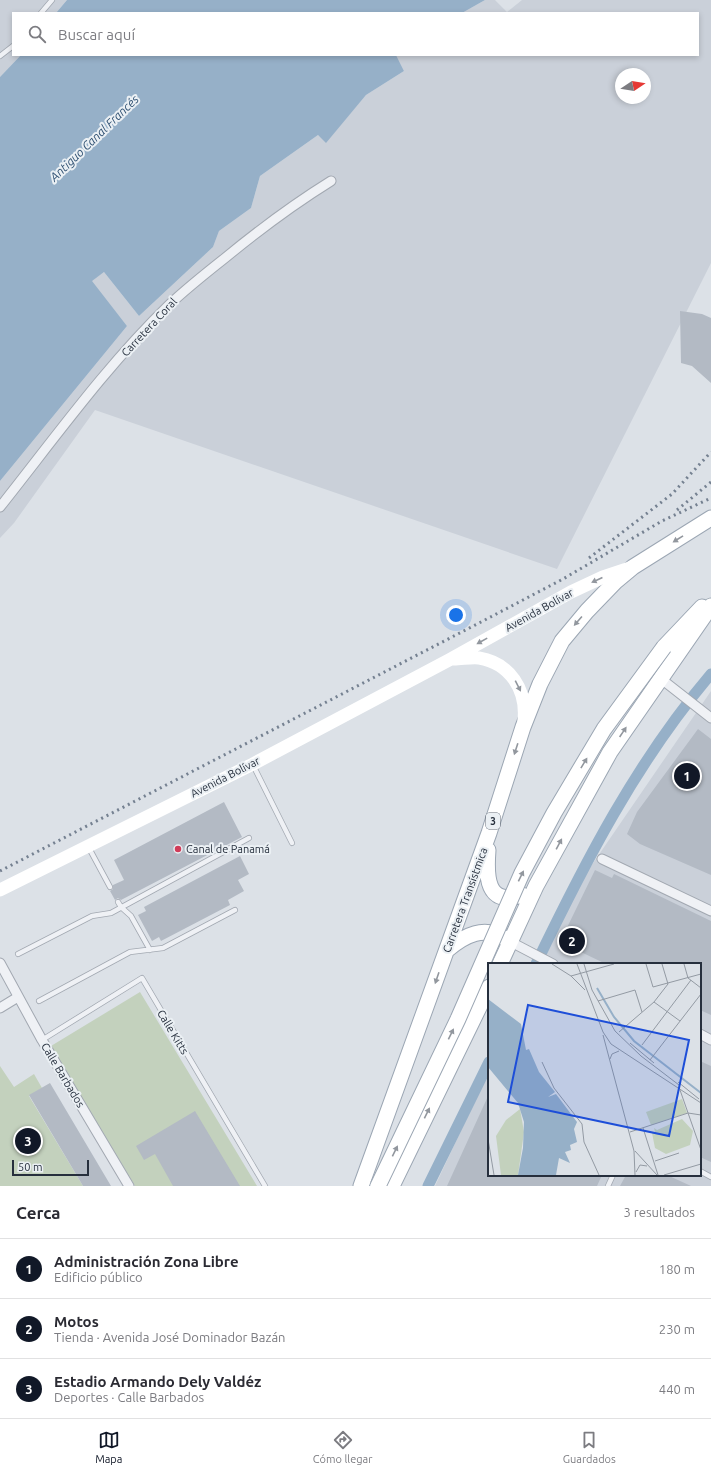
<!DOCTYPE html>
<html lang="es">
<head>
<meta charset="utf-8">
<style>
	body { margin:0; font-family:Ubuntu,sans-serif; background:#f2f2f3; color:#2b2b33 }
	.compass { position:absolute; left:615px; top:68px; width:36px; height:36px; border-radius:50%; background:#fff; box-shadow:0 2px 6px #0003; rotate:78deg }
	.scale { position:absolute; left:12px; bottom:10px; width:77px; box-sizing:border-box; padding-left:4px; border:2px solid #262f3d; border-top:0; font-size:11px; line-height:14px; white-space:nowrap; color:#262f3d; -webkit-text-stroke:3px #ebf0f4; paint-order:stroke }
	.you { position:absolute; left:456px; top:615px; width:14px; height:14px; margin:-10px; border:3px solid #fff; border-radius:50%; background:#1a73e8; box-shadow:0 0 0 6px #1a73e833 }
	.badge { display:grid; place-items:center; width:26px; height:26px; border-radius:50%; background:#111827; color:#fff; font-size:13px; font-weight:700 }
	.pin { position:absolute; translate:-50% -50%; border:2px solid #fff; box-shadow:0 1px 4px #0006 }
	.list { margin:0; padding:0; list-style:none }
	h2 { display:flex; justify-content:space-between; align-items:center; height:52px; margin:0; padding:0 16px; font-size:17px }
	h2 small { font-size:13px; font-weight:400; color:#7c7c81 }
	.list li { display:grid; grid-template-columns:26px 1fr auto; gap:12px; align-items:center; box-sizing:border-box; height:60px; padding:0 16px; border-top:1px solid #e1e1e2 }
	.list b { display:block; font-size:15px; white-space:nowrap }
	.list p { margin:0; font-size:13px; white-space:nowrap; color:#7c7c81 }
	.list em { font-size:13px; font-style:normal; color:#7c7c81 }
	.icon { flex:none; width:22px; height:22px; fill:none; stroke:currentColor; stroke-width:2; stroke-linecap:round; stroke-linejoin:round }
	.map { position:relative; flex:none; width:711px; height:1186px; overflow:hidden }
	.search { position:absolute; background:#fff; box-shadow:0 2px 6px #0003; left:12px; right:12px; top:12px; height:44px; display:flex; align-items:center; gap:10px; box-sizing:border-box; padding:0 14px; border-radius:0px; color:#7c7c81; font-size:15px }
	.sheet { height:232px; background:#fff }
	nav { display:flex; justify-content:space-around; align-items:center; box-sizing:border-box; height:56px; border-top:1px solid #e1e1e2; background:#fff; font-size:11px; color:#7c7c81 }
	nav a { display:grid; justify-items:center; gap:2px }
	nav .on { color:#111827 }
	.map>svg:first-child { display:block }
	.built { fill:#cad0d9; fill-rule:evenodd }
	.green { fill:#c3d1bd }
	.water { fill:#96b0c8 }
	.lines { fill:none; stroke-linecap:round; stroke-linejoin:round }
	.canal { stroke:#96b0c8; stroke-width:11 }
	.building { fill:#b3bac4 }
	.service-casing { stroke:#a2a8b1; stroke-width:6 }
	.minor-casing { stroke:#a2a8b1; stroke-width:11 }
	.primary-casing { stroke:#9ba6b3; stroke-width:17 }
	.service { stroke:#eff1f5; stroke-width:4.5 }
	.minor { stroke:#eff1f5; stroke-width:9 }
	.secondary { stroke:#fff; stroke-width:13 }
	.primary { stroke:#fff; stroke-width:15 }
	.rail { stroke:#758191; stroke-width:3; stroke-dasharray:2 4; stroke-linecap:butt }
	.primary-bridge-casing { stroke:#9ba6b3; stroke-width:17; stroke-linecap:butt }
	.primary-bridge { stroke:#fff; stroke-width:15 }
	.oneway { fill:#92979e }
	.poi-dot { fill:#d13c59; stroke:#ebf0f4; stroke-width:1.5 }
	.labels { text-anchor:middle; dominant-baseline:central; stroke-width:4; stroke-linejoin:round; paint-order:stroke }
	.shield { fill:#ebf0f4; stroke:#616974; stroke-width:1 }
	.shield-label { font-size:10px; font-weight:bold; fill:#262f3d }
	.street-label { font-size:11px; fill:#262f3d; stroke:#ebf0f4 }
	.poi-label { font-size:11px; fill:#262f3d; stroke:#ebf0f4; text-anchor:start }
	.water-label { font-size:12px; font-style:italic; fill:#2f5072; stroke:#ebf0f4 }
	.inset-river { fill:none; stroke:#96b0c8; stroke-width:2 }
	.inset-road { fill:none; stroke:#939aa3; stroke-width:1 }
	.view { fill:#1d4ed8; fill-opacity:0.15; stroke:#1d4ed8; stroke-width:2 }
	.inset-edge { fill:none; stroke:#262f3d; stroke-width:2 }
</style>
</head>
<body>
<div class="map">
<svg width="711" height="1186" viewBox="0 0 711 1186">
	<rect width="100%" height="100%" fill="#dce1e7"/>
	<!-- built -->
	<path class="built" d="M0 0H67L56 13H13V55H21L0 77Z
		M485 0H495L507 12 522 0H711V263L557 569 95 410 14 523 0 538V481L127 326 91 281 104 272 139 316 213 247 219 231 251 208 260 176 318 135 326 142 366 95 404 71 396 55H698V13H462ZM621 74H645V98H621Z
		M711 691V1186H435L489 1071V1175H700V964H540L574 891Z"/>
	<!-- green -->
	<path class="green" d="M140 992 257 1186H135L51 1046Z
		M0 1066 14 1087 34 1074 42 1088 29 1096 83 1186H0Z"/>
	<!-- water -->
	<path class="water" d="M67 0H485L462 13H56Z
		M21 55H396L404 71 366 95 326 143 318 135 260 176 251 208 219 231 213 247 139 316 104 272 92 281 127 326 0 481V77Z"/>
	<g class="lines">
		<!-- canal -->
		<path class="canal" d="M536 964C585 862 637 761 711 674
			M428 1186 489 1062"/>
	</g>
	<!-- building -->
	<path class="building" d="M680 311 702 314 711 318V383L692 366 681 363Z
		M698 729 711 739V875L640 844 627 834 637 812Z
		M224 802 242 837 121 900 118 898 115 900 110 891 113 889V885L124 880 114 860Z
		M240 856 249 874 238 880 244 891 228 900 230 905 161 941 159 937 152 941 138 915 146 911 144 907Z
		M595 870 612 878 614 874 711 921V1015L700 1010V964H606L560 942Z
		M700 1061 711 1066V1162L700 1157Z
		M50 1083 111 1186H83L29 1095Z
		M489 1094V1175H602L597 1186H447Z
		M195 1111 240 1186H173L155 1154 144 1160 136 1146Z
		M626 1175H667L691 1186H620Z"/>
	<g class="lines">
		<!-- service casing -->
		<g class="service-casing">
			<path id="service" d="M41 13 52 0
				M0 56 13 46
				M253 765 292 843
				M89 848 110 887
				M118 902 121 907 131 916 150 950
				M18 954 92 916 111 913 249 838
				M39 1001 130 952 163 948 235 910
				M42 1040 142 978 265 1186
				M700 1171 711 1177
				M608 1186 613 1175"/>
		</g>
		<!-- minor casing -->
		<g class="minor-casing">
			<path id="minor" d="M0 507C54 439 107 365 169 305 187 288 206 273 225 258 259 230 294 204 331 181
				M660 678 711 718
				M602 859 711 911
				M511 942 553 964
				M0 963 42 1040 129 1186
				M0 1008 18 997
				M700 1034 711 1040"/>
		</g>
		<!-- primary casing -->
		<g class="primary-casing">
			<path id="primary" d="M664 647 702 607
				M488 850C486 876 486 907 522 895
				M447 950C465 935 484 925 506 939
				M500 964 536 886 610 752 711 606
				M361 1186 489 833 523 727 540 684 562 641 587 611 615 582 633 567 711 518
				M392 1186 489 987"/>
		</g>
		<!-- service -->
		<use href="#service" class="service"/>
		<!-- minor -->
		<use href="#minor" class="minor"/>
		<!-- secondary -->
		<path class="secondary" d="M454 659C462 659 472 657 479 658 510 663 527 690 524 720
			M0 890 253 764 449 660 571 592 603 577 630 568"/>
		<!-- primary -->
		<use href="#primary" class="primary"/>
		<!-- rail -->
		<path class="rail" d="M677 510 711 482
			M589 558 672 494 711 452
			M0 871 481 622 563 579 662 521 711 498"/>
		<!-- primary-bridge casing -->
		<g class="primary-bridge-casing">
			<path id="primary-bridge" d="M378 1186 458 1019 522 873 554 813 604 729 664 647"/>
		</g>
		<!-- primary-bridge -->
		<use href="#primary-bridge" class="primary-bridge"/>
	</g>
	<!-- one-way arrows -->
	<defs><path id="oneway-solid" d="M-6-.8H1V-3.2L6.5 0L1 3.2V.8H-6Z"/></defs>
	<g class="oneway">
		<use href="#oneway-solid" transform="translate(678 539) rotate(148)"/>
		<use href="#oneway-solid" transform="translate(597 580) rotate(155)"/>
		<use href="#oneway-solid" transform="translate(578 621) rotate(131)"/>
		<use href="#oneway-solid" transform="translate(482 641) rotate(151)"/>
		<use href="#oneway-solid" transform="translate(518 686) rotate(63)"/>
		<use href="#oneway-solid" transform="translate(623 732) rotate(-56)"/>
		<use href="#oneway-solid" transform="translate(516 749) rotate(108)"/>
		<use href="#oneway-solid" transform="translate(584 763) rotate(-59)"/>
		<use href="#oneway-solid" transform="translate(559 844) rotate(-62)"/>
		<use href="#oneway-solid" transform="translate(521 876) rotate(-64)"/>
		<use href="#oneway-solid" transform="translate(437 978) rotate(109)"/>
		<use href="#oneway-solid" transform="translate(451 1034) rotate(-64)"/>
		<use href="#oneway-solid" transform="translate(427 1113) rotate(-64)"/>
		<use href="#oneway-solid" transform="translate(395 1151) rotate(-64)"/>
	</g>
	<!-- markers -->
	<circle class="poi-dot" cx="178" cy="849" r="4"/>
	<g class="labels">
		<!-- shield labels -->
		<rect class="shield" x="486" y="813" width="14" height="16" rx="3"/>
		<g class="shield-label">
			<text x="493" y="821">3</text>
		</g>
		<!-- street labels -->
		<g class="street-label">
			<text transform="translate(149 327) rotate(-47)">Carretera Coral</text>
			<text transform="translate(539 610) rotate(-29)">Avenida Bolívar</text>
			<text transform="translate(225 777) rotate(-27)">Avenida Bolívar</text>
			<text transform="translate(465 900) rotate(-70)">Carretera Transístmica</text>
			<text transform="translate(173 1032) rotate(59)">Calle Kitts</text>
			<text transform="translate(63 1075) rotate(59)">Calle Barbados</text>
		</g>
		<!-- poi labels -->
		<g class="poi-label">
			<text x="186" y="849">Canal de Panamá</text>
		</g>
		<!-- water labels -->
		<g class="water-label">
			<text transform="translate(94 138) rotate(-44)">Antiguo Canal Francés</text>
		</g>
	</g>
	<!-- overview -->
	<g transform="translate(488 963)">
		<rect width="213" height="213" fill="#dce1e7"/>
		<path d="M194 136 199 150 163 162 158 149ZM32 146 36 169 30 212H13L8 173 18 157ZM194 156 205 168 202 182 178 191 167 185 164 170 167 169 166 165 169 167Z" fill="#c3d1bd"/>
		<path d="M0 36 33 61 38 87 41 86 51 109 67 129 60 134 68 131 89 159 86 166 89 179 82 182 83 187 77 189 82 200 71 195 68 212H30L35 185 36 159 30 140 0 104Z" fill="#96b0c8"/>
		<path class="inset-river" d="M109 25 126 54 146 78 213 130"/>
		<path class="inset-road" d="M64 1 83 13 97 27M89 1 115 69 123 81 213 140M96 1 104 27 127 68 153 93 191 122M158 1 165 24 213 11M196 1 200 15 213 25M83 13 126 1M110 38 147 27 154 49M166 39 192 58M131 69 166 39 180 21 174 1M115 72 146 188 147 212M142 80 166 100M154 82 203 17M122 96 124 91 131 88M162 97 213 31M54 99 66 125 94 161 96 179 111 212M190 119 211 136M192 127 213 187M155 165 170 212M142 169 200 150 213 152M0 176 6 212M147 188 169 212M167 198 191 190M148 209 152 202 159 203M176 212 213 201"/>
		<path class="view" d="M40 42 201 77 181 173 20 139Z"/>
		<rect width="213" height="213" class="inset-edge"/>
	</g>
</svg>
<svg class="compass" viewBox="-18 -18 36 36"><path d="M0-13l5 13h-10z" fill="#e53935"/><path d="M0 13l5-13h-10z" fill="#7c7c81"/></svg>
<div class="scale">50 m</div>
<div class="you"></div>
<div class="pin badge" style="left:687px;top:776px">1</div>
<div class="pin badge" style="left:572px;top:941px">2</div>
<div class="pin badge" style="left:28px;top:1141px">3</div>
<div class="search"><svg class="icon" aria-label="search" viewBox="0 0 24 24"><circle cx="10" cy="10" r="6"/><path d="M15 15l6 6"/></svg>Buscar aquí</div>
</div>
<section class="sheet">
<h2>Cerca<small>3 resultados</small></h2>
<ul class="list">
<li><span class="badge">1</span><div><b>Administración Zona Libre</b><p>Edificio público</p></div><em>180 m</em></li>
<li><span class="badge">2</span><div><b>Motos</b><p>Tienda · Avenida José Dominador Bazán</p></div><em>230 m</em></li>
<li><span class="badge">3</span><div><b>Estadio Armando Dely Valdéz</b><p>Deportes · Calle Barbados</p></div><em>440 m</em></li>
</ul>
</section>
<nav>
<a class="on"><svg class="icon" aria-label="map" viewBox="0 0 24 24"><path d="M3 6l6-2 6 2 6-2v14l-6 2-6-2-6 2zM9 4v14M15 6v14"/></svg>Mapa</a>
<a><svg class="icon" aria-label="directions" viewBox="0 0 24 24"><path d="M12 3l9 9-9 9-9-9zM9 14v-3h6M13 9l2 2-2 2"/></svg>Cómo llegar</a>
<a><svg class="icon" aria-label="saved" viewBox="0 0 24 24"><path d="M7 4h10v16l-5-4-5 4z"/></svg>Guardados</a>
</nav>
</body>
</html>
